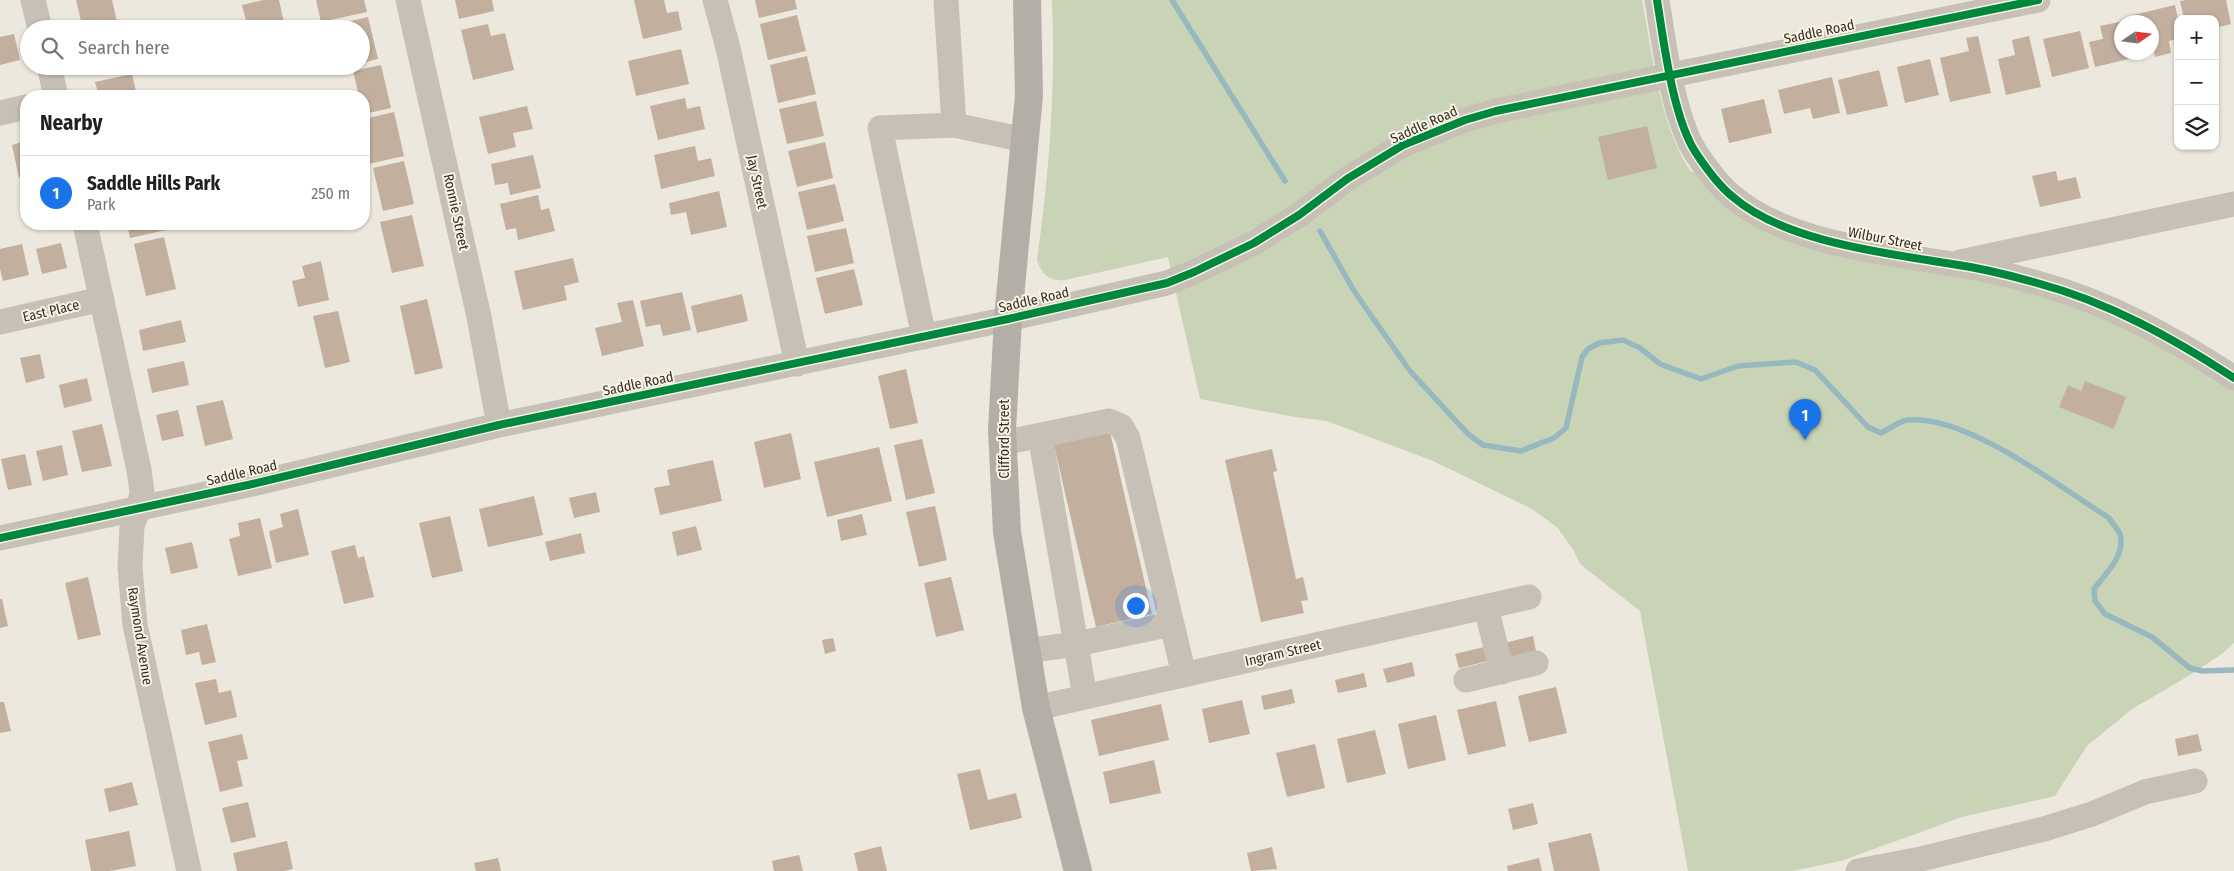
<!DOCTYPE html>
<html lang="en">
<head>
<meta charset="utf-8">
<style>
	body { margin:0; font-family:"Fira Sans Condensed",sans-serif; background:#f6f6f6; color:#202124 }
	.controls { position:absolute; right:15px; top:15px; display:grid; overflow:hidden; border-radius:10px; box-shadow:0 1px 4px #0004 }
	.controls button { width:45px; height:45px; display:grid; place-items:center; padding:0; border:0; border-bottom:1px solid #e0e0e0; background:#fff; color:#202124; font:25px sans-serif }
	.compass { position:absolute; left:2114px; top:15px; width:45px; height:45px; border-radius:50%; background:#fff; box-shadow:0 1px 4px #0004; rotate:77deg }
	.you { position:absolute; left:1135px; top:605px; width:18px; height:18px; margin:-12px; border:4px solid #fff; border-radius:50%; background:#1a73e8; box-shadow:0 0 0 8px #1a73e833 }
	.badge { display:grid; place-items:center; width:32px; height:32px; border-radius:50%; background:#1a73e8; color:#fff; font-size:16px; font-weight:700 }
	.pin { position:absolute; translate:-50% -41px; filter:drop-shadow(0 1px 2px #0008) }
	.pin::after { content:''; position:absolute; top:26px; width:18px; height:15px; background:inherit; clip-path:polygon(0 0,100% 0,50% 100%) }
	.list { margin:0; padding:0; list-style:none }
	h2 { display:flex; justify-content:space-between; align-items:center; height:65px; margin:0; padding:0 20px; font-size:21px }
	h2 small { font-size:16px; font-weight:400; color:#757577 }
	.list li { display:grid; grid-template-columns:32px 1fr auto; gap:15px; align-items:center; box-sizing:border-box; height:75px; padding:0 20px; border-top:1px solid #e0e0e0 }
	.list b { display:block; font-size:19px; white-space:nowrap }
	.list p { margin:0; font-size:16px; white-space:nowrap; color:#757577 }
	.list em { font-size:16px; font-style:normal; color:#757577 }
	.icon { flex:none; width:28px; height:28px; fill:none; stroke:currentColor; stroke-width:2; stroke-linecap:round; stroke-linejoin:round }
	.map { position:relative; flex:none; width:2234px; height:871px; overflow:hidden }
	.search { position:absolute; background:#fff; box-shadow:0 1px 4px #0004; left:20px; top:20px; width:350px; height:55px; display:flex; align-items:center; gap:12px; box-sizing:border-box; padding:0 18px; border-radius:28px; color:#757577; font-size:19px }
	.panel { position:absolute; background:#fff; box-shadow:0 1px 4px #0004; left:20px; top:90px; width:350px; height:140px; border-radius:20px }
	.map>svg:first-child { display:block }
	.green { fill:#c9d4b6 }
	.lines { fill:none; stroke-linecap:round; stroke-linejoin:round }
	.stream { stroke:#98b8bf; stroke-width:5.5 }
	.building { fill:#c2af9e }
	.minor { stroke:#c6c0b7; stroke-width:25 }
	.major { stroke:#b4afa6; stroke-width:28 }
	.cycleway-casing { stroke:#faf4e4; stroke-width:11 }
	.cycleway { stroke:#00873e; stroke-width:8 }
	.labels { text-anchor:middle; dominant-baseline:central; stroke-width:4; stroke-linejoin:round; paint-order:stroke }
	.street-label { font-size:14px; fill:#362e25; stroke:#faf4e4 }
</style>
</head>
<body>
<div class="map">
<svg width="2234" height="871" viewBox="0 0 2234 871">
	<rect width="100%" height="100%" fill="#ede8dd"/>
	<!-- green -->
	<path class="green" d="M1052 0H1642C1653 57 1659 123 1691 172L1698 170 1756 222 2059 294 2234 383V643L2223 653 2192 674 2132 709 2087 746 2055 796 1962 817 1841 861 1792 871H1688L1640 611 1580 564 1574 551 1558 528 1532 509 1433 461 1327 421 1295 417 1200 399 1168 257 1065 280C1050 282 1042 275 1037 260 1049 174 1056 88 1052 0Z"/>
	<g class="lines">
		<!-- stream -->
		<path class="stream" d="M1172 0 1285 181
			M1320 231 1354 291 1410 371 1468 434 1483 445 1521 451 1554 438 1566 428 1582 357 1588 349 1599 343 1623 340 1640 348 1660 364 1701 379 1738 366 1796 362 1815 370 1868 427 1881 433C1889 429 1899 421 1908 420 1966 414 2060 487 2109 518 2112 523 2118 529 2120 534 2126 556 2105 574 2094 589L2095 601 2105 614 2152 637 2190 668 2202 671 2234 670"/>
	</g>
	<!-- building -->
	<path class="building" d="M76 0H112L118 26 108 29H83Z
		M263 0H279L284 23 259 29H248L242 5Z
		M316 0H364L367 12 321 22Z
		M455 0H492L494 11 459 19Z
		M634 0H664L667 13 678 11 682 30 643 39Z
		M755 0H795L797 9 759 18Z
		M2186 0H2226L2231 24 2215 28V19H2184L2180 1Z
		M2175 5 2178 19V39L2169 41 2171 53 2155 57 2152 46V22H2135L2133 15Z
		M797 15 806 51 768 60 760 24Z
		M368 17 378 59 361 63V29H335L334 25Z
		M2128 20 2129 22H2122V52H2136L2137 57 2095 67 2089 42 2103 39 2100 26Z
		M488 24 491 36 505 33 514 70 473 80 461 30Z
		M2080 31 2089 68 2052 77 2043 39Z
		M14 34 20 60 0 65V37Z
		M1978 36 1991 93 1950 102 1940 58 1969 51 1966 38Z
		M2029 36 2041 87 2006 95 1998 59 2015 55 2012 40Z
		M681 49 689 84 636 96 628 61Z
		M807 56 816 94 778 103 770 65Z
		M1930 59 1939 95 1905 103 1897 67Z
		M381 65 391 108 364 114V96H359L353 71Z
		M92 66H131V67L94 75Z
		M1879 70 1888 106 1847 115 1838 80Z
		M132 74 137 96H99L95 82Z
		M1832 77 1840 113 1813 119 1810 108 1784 114 1778 90Z
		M685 98 687 109 700 106 705 129 658 140 650 106Z
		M1764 99 1772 133 1729 143 1721 109Z
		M816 101 824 136 787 144 779 109Z
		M527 106 533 129 513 133 516 147 488 154 479 117Z
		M394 112 404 156 364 165V119Z
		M1647 126 1657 168 1608 180 1598 137Z
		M26 141V176L19 178 12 145Z
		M825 142 833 178 797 187 788 151Z
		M695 146 698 161 711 158 715 176 661 189 654 155Z
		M533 155 541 188 510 195 508 183 495 185 491 164Z
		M404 161 414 204 383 211 373 168Z
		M2056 171 2058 181 2076 177 2081 198 2040 207 2032 176Z
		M835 184 844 221 807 230 798 192Z
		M719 191 727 227 691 235 686 212 671 215 669 203Z
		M538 195 541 210 549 208 555 231 518 240 516 228 506 230 500 204Z
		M412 215 424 266 392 273 380 222Z
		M127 224H165L166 230 130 238Z
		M846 228 854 263 815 272 807 236Z
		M164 237 176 289 146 296 134 244Z
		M61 243 67 268 42 274 36 249Z
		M22 244 29 275 3 281 0 269V249Z
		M573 258 579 282 564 286 567 300 523 310 514 271Z
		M321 261 329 300 298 307 292 281 305 278 302 266Z
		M854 269 863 305 825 314 816 278Z
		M682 292 691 330 663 336 660 324 646 327 640 301Z
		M742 294 748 321 697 333 691 306Z
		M427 299 443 368 415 375 400 306Z
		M633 300 644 346 602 356 595 328 622 322 617 303Z
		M338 311 350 362 325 368 313 316Z
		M181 320 186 342 143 351 139 330Z
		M40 354 45 378 26 383 20 358Z
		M184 361 189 385 152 393 147 369Z
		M906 369 918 423 890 429 878 376Z
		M87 378 92 401 64 408 59 385Z
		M2085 381 2126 397 2114 429 2059 407 2068 385 2081 391Z
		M223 400 233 439 205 446 196 406Z
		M178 410 184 436 162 441 156 415Z
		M102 424 112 466 82 472 72 431Z
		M1110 432 1152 614 1096 627 1054 445Z
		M791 433 801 479 764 488 754 442Z
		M922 439 935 493 906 500 894 445Z
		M62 445 68 475 43 481 36 451Z
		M879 447 892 501 827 517 814 462Z
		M1272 449 1277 471 1273 472 1296 579 1303 577 1308 600 1301 601 1304 613 1261 622 1225 460Z
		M25 454 32 485 8 490 1 459Z
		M713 460 722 501 660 515 654 488 670 485 667 470Z
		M596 492 600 512 574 518 569 498Z
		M534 496 543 535 488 547 479 509Z
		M935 506 947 560 919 567 906 512Z
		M298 509 309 555 276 563 269 531 283 527 280 514Z
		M862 514 867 535 841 541 837 520Z
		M450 516 463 571 432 578 419 523Z
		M260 518 272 568 238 576 229 539 240 536 238 523Z
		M696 526 702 550 677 556 672 532Z
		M581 533 585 553 550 561 545 542Z
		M192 542 198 568 171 574 165 548Z
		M355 545 358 558 364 556 374 597 344 604 331 551Z
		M88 577 101 635 78 640 65 583Z
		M951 577 964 630 936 637 924 583Z
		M0 599H2L8 626 0 628Z
		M207 624 216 662 202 665 199 652 186 655 181 630Z
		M1533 636 1536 651 1508 658 1504 643Z
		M833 638 836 651 825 654 822 640Z
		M1484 647 1488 661 1459 668 1455 654Z
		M1412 662 1415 676 1387 683 1383 669Z
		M1364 673 1367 687 1338 693 1335 680Z
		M216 679 219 693 231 690 237 717 205 725 195 683Z
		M1556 687 1567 733 1529 742 1518 696Z
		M1292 689 1295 703 1264 710 1261 696Z
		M1242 700 1250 734 1209 743 1202 709Z
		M1496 701 1506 746 1468 755 1457 710Z
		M0 702H4L11 731 0 733Z
		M1161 704 1169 740 1099 756 1091 720Z
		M1436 715 1446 760 1408 769 1398 724Z
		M1375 730 1386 774 1347 783 1337 739Z
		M242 734 248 759 237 761 243 786 220 792 208 742Z
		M2198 734 2202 751 2178 756 2175 739Z
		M1315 744 1325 788 1287 797 1276 753Z
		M1154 760 1161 793 1110 804 1103 772Z
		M980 769 988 800 1016 793 1022 818 970 830 957 774Z
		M132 782 138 805 109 812 104 789Z
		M248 802 256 837 231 843 222 808Z
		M1533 803 1538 824 1513 830 1508 809Z
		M129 831 136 866 110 871H91L85 840Z
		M1591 833 1600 871H1554L1548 843Z
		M287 841 293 869 284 871H237L233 853Z
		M881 846 887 871H858L854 853Z
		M1272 847 1277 869 1251 871 1247 853Z
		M799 855 803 871H774L772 861Z
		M498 858 501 871H476L474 863Z
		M1539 858 1542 871H1508L1507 866Z"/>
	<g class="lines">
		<!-- minor -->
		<path class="minor" d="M33 0 40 29
			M408 0 479 317 499 425
			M715 0 728 48 797 364
			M1657 0C1664 43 1673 118 1696 153 1706 168 1719 186 1733 197 1785 242 1885 253 1952 264 1980 268 2009 275 2037 283 2108 302 2173 338 2234 378
			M49 66 56 96
			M0 113 26 107
			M954 125 1025 140
			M85 224 139 470 142 492 139 507 132 526 130 568 135 625 189 871
			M1960 262 2234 204
			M0 322 102 299
			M924 337 880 128 954 125 946 0
			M1040 435 1085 697
			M1003 443 1109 421 1121 426 1128 438 1184 675
			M0 538 248 485 499 425 1008 319 1167 283 1194 272 1254 243 1299 215 1347 179 1403 145 1465 120 1496 111 2038 0
			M1486 607 1502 672
			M1026 651 1076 644 1172 624
			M1466 680 1536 663
			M1036 708 1529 597
			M1858 871 1921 859 2044 829 2092 814 2145 792 2195 781"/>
		<!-- major -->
		<path class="major" d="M1027 0 1029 95 1008 319 1002 430 1007 532 1036 708 1078 871"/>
		<!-- cycleway casing -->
		<g class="cycleway-casing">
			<path id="cycleway" d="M1657 0C1664 43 1673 118 1696 153 1706 168 1719 186 1733 197 1785 242 1885 253 1952 264 1980 268 2009 275 2037 283 2108 302 2173 338 2234 378
				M0 538 248 485 499 425 1008 319 1167 283 1194 272 1254 243 1299 215 1347 179 1403 145 1465 120 1496 111 2038 0"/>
		</g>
		<!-- cycleway -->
		<use href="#cycleway" class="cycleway"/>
	</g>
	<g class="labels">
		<!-- street labels -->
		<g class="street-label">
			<text transform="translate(1819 32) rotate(-12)">Saddle Road</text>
			<text transform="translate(1424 125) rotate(-24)">Saddle Road</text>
			<text transform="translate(757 182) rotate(78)">Jay Street</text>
			<text transform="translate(456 212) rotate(78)">Ronnie Street</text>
			<text transform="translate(1885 239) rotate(11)">Wilbur Street</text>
			<text transform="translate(1034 300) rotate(-13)">Saddle Road</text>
			<text transform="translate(51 311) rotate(-13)">East Place</text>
			<text transform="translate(638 384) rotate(-12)">Saddle Road</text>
			<text transform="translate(1004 439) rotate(-90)">Clifford Street</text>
			<text transform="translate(242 473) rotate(-13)">Saddle Road</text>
			<text transform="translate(140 636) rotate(81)">Raymond Avenue</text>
			<text transform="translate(1283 653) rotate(-13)">Ingram Street</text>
		</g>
	</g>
</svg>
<div class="controls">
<button>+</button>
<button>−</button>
<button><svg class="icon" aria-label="layers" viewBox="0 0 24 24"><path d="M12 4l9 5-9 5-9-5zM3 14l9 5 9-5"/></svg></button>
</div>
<svg class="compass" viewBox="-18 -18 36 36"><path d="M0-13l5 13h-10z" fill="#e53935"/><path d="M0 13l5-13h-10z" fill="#757577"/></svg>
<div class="you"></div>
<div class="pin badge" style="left:1805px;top:440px">1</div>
<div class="search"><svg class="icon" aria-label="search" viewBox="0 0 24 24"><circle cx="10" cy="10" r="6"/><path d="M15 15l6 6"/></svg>Search here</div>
<section class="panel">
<h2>Nearby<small></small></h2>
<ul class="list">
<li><span class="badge">1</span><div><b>Saddle Hills Park</b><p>Park</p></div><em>250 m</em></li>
</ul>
</section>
</div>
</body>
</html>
